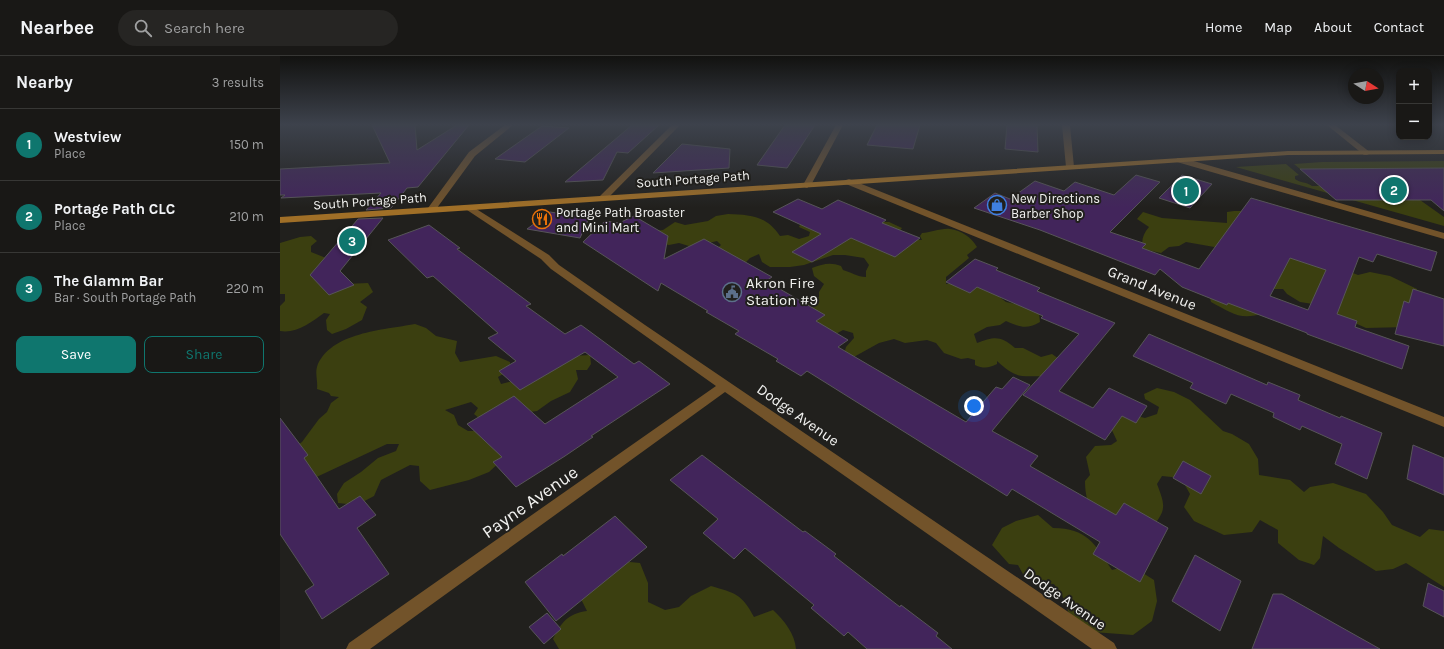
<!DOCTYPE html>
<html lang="en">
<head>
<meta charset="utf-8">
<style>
	body { margin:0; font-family:Karla,sans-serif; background:#262523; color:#f1f3f6 }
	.controls { position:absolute; right:12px; top:12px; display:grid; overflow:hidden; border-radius:8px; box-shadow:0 2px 10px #0003 }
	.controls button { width:36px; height:36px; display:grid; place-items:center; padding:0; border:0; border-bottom:1px solid #373735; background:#191816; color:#f1f3f6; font:20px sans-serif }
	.compass { position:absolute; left:1068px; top:12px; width:36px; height:36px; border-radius:50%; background:#191816; box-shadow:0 2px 10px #0003; rotate:101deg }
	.you { position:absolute; left:694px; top:350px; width:14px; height:14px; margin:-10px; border:3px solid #fff; border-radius:50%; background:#1a73e8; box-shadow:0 0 0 6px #1a73e833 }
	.badge { display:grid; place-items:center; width:26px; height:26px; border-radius:50%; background:#0f766e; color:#fff; font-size:13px; font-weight:700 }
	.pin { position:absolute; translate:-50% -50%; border:2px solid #fff; box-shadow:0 1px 4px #0006 }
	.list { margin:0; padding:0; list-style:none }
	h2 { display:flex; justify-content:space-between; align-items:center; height:52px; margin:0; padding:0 16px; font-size:17px }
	h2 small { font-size:13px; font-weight:400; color:#9fa0a1 }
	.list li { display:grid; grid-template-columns:26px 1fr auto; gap:12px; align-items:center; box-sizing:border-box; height:72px; padding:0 16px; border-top:1px solid #373735 }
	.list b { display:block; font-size:15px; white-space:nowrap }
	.list p { margin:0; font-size:13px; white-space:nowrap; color:#9fa0a1 }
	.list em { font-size:13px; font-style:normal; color:#9fa0a1 }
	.actions { display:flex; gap:8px; padding:12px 16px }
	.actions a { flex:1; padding:9px 0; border:1px solid #0f766e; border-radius:8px; text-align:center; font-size:14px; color:#0f766e }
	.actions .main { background:#0f766e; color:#fff }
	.icon { flex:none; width:22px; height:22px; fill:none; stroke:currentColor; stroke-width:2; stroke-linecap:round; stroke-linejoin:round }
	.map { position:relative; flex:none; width:1164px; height:593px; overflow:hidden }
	header { display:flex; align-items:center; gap:24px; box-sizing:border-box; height:56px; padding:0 20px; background:#191816; border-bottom:1px solid #373735 }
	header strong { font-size:19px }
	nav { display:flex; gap:22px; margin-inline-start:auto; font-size:14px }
	.search { width:280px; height:36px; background:#262523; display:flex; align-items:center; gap:10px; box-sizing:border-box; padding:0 14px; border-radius:22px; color:#9fa0a1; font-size:15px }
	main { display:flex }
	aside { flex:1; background:#191816 }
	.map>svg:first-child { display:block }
	.green { fill:#3b3f10 }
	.building { fill:#42255b; stroke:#575558; fill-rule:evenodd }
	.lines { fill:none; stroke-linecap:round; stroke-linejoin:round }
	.street { fill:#72532a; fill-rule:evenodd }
	.secondary { fill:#a06f27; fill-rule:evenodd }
	.labels { text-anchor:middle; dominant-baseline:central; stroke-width:4; stroke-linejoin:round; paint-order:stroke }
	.far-street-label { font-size:13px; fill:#f2f2f0; stroke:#21201d }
	.far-poi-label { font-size:13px; fill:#f2f2f0; stroke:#21201d; text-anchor:start }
	.poi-label { font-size:15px; fill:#f2f2f0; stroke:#21201d; text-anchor:start }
	.street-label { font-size:15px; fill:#f2f2f0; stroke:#21201d }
	.near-street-label { font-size:18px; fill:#f2f2f0; stroke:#21201d }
</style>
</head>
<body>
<header>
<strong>Nearbee</strong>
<div class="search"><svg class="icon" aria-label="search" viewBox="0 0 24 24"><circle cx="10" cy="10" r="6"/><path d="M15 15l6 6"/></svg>Search here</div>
<nav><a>Home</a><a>Map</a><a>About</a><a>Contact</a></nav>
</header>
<main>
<aside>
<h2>Nearby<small>3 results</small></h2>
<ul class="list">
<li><span class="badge">1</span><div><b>Westview</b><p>Place</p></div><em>150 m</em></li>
<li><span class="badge">2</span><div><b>Portage Path CLC</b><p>Place</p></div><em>210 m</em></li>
<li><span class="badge">3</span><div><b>The Glamm Bar</b><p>Bar · South Portage Path</p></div><em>220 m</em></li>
</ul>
<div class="actions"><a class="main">Save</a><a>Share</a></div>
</aside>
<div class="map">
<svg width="1164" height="593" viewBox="0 0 1164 593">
	<rect width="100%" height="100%" fill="#21201d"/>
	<!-- green -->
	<path class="green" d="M1164 105V112L1020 113 1014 108 1042 106Z
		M1006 108 1019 119 1015 120V123C1020 127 1027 126 1032 130 1055 130 1067 128 1085 144H1140L1164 161V170L956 111Z
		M954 155H967L1065 214 1078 219 1090 216 1110 220 1137 233 1138 241 1127 271 1086 272 1033 248 1020 246 1007 238 1003 233H992L984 257C960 265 952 257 931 246L928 235 940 192 906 186 899 190 889 191 881 197 863 193C861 184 863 178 869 171L857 163 863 156 882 162 947 167V156Z
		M448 158C470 159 486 159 500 180L508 179 519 183 529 180 530 176 519 171 522 165 609 166 622 172 618 177 631 183 642 184 640 180 642 177C650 177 661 172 670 173 681 174 692 182 697 191L687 199 689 202 666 221V228L694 226 714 237 726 246 746 250 759 257 760 266C746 274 740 271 726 265L720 269 707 271 694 278 697 287C714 281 720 279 735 292H743L761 301 772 298 779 303 762 320C738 321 735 321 717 305V308C709 312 704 313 695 309V304L688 302 681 303 664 297 656 287 647 284 625 287 614 283 599 287 572 302 564 298 566 291 574 282 573 277 563 274 554 279 543 280 523 253 528 242 539 241V236L544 228 534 220 532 212C543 208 550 206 561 210L563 214C571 216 577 221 586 221V215L589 209 584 202 565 199H553L524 209 510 211H490L482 206 479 198 470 202 464 208 434 195 441 189 437 185 412 191 399 187 389 189 378 187 373 175 383 174 395 166 405 169 428 165 436 160Z
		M31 180 37 185 31 190V196L51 204 65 228 88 227 93 236 80 246 87 251 82 264 66 273 52 278 47 274 46 264 50 258 44 257C32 266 16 278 0 275V250L5 245V238H0V187L20 181Z
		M135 268 146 272 156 280 177 285 175 297 180 306 216 300 230 306V314L218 321 221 328 244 322 293 300 310 299 311 308 307 314H296L298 323 290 336 271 345 257 355 200 363 194 358 198 352 191 346 165 354 174 359 178 369 188 375H204L220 388 222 404 209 416 189 424 150 434 140 425 139 410 130 409 101 424 94 440 77 449 58 447 57 438 64 427 81 416 98 402 116 395 119 388H107L28 425 11 394 22 386 39 363 47 356 51 347 59 341 51 340 49 337 37 333C38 326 35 317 37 311 50 276 104 274 135 268Z
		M877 332 894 336 910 344 943 375 952 378 969 388 978 403 979 419 1010 424 1024 436 1030 431 1053 427 1086 438 1103 456 1112 469 1140 481 1149 473 1164 475V531L1126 507 1113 513 1096 515 1059 492 1043 480 1040 502 1034 509 1019 504 998 487V474L980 464 972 476 944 479 914 465 904 451 910 438 901 422 882 420 877 428C885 449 887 454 872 471 857 467 820 462 810 449 806 444 805 432 805 425L810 419 806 401 815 390 831 389 837 385 830 370 832 359 848 358 865 362 877 358 879 351 865 343 864 338Z
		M758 459 773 472C807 472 815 488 832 514L850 509 874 524 877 545 872 565 853 579 813 576 790 560 782 539 774 528 761 527 744 520 738 509 729 508 712 489 722 472 736 465Z
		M339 505 360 507 368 527V546L385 554 399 551 411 540 431 530C455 537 462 538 474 561L493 554C504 564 515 578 516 593H279L273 583C282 566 287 558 307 555L300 541Z"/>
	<!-- building -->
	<path class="building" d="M92 69H135L137 94 177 69H189L138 131 127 132 111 152 86 154 101 137 1 142 5 139H0V113L110 107Z
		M352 69H379L348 97 337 96 323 124 285 126Z
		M505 69H535L507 112 477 109Z
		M597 69H640L633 93 587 89Z
		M727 69H757L758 96 725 93Z
		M262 70 289 72 245 106 215 103Z
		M402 88 450 93 449 112 373 117Z
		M1164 112V155L1151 144H1056L1020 113Z
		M856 119 880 126 830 176 866 188 862 192 919 213 971 142 1157 196 1151 215 1097 198 1093 206 1079 201 1057 258 1077 265 1075 271 1129 290 1122 313 1027 278V277L948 247 947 249 902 231 880 213 875 219 760 174 694 152 715 137 730 143 755 125 784 135 795 126 834 139ZM1010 202 1046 214 1028 254 990 240Z
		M902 119 932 128 910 152 879 142Z
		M518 143 542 153 558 144 606 164 602 167 640 182 615 201 571 182 532 206 512 196 541 178 493 156Z
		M270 156 309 162 300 182 247 173Z
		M354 160 388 180 384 203 424 183 492 221 486 225 545 259 536 265 568 284 558 291 686 366 716 331 722 333 733 321 750 329 712 375 758 400 750 410 836 459 844 447 888 472 860 526 813 498 820 486 732 433 727 440 527 315 521 320 496 305 498 303 455 278 459 275 426 256 428 255 381 227 378 235 303 186 325 165 339 167Z
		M103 162 60 215 74 229 49 239 30 219 78 163Z
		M149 169 180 192 177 193 251 248 246 250 285 278 301 269 354 308 359 305 390 328 311 380 313 381 285 400 236 431 213 406 222 401 187 368 234 340 265 368 338 321 305 296 240 334 219 315 236 305 208 282 218 277 153 220 147 222 108 184Z
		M695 203 718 212 716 214 760 232 757 235 835 267 779 335 813 352 829 332 867 350 856 367 842 360 825 384 743 339 799 278 761 262 763 260 697 231 690 237 666 226Z
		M1133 233 1164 243V290L1115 278 1124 245 1129 247Z
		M869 278 987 329 988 326 1020 339 1018 344 1060 362 1061 360 1102 377 1087 423 1055 408 1062 388 1022 370 1020 374 993 361 994 357 951 338 946 348 910 332 913 327 853 300Z
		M0 362 28 399 24 402 59 453 80 440 96 459 77 472 109 518 42 563 25 535 34 529 0 478Z
		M1133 389 1164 402V439L1127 423Z
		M422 399 523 476 525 475 556 498 554 500 620 551 621 549 658 577 656 580 672 593H587L568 576 564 580 531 552 534 549 465 492 454 503 423 477 438 463 390 424Z
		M903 405 931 420 921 438 893 422Z
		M335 460 367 491 276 565 245 526 282 498 283 500Z
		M915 499 961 525 940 575 892 545Z
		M1148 527 1164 535V561L1143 550Z
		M993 538H1002L1100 593H972Z
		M267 557 281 573 264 588 249 571Z"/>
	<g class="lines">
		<!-- street -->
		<path class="street" d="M225 69H233L195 100 154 156H148L146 154 148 152 189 96Z
			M392 69H400L326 144H320L319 142 320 140Z
			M556 69H563L531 129 527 132 524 131 523 129Z
			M782 69H790L794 111 790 113 786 111Z
			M1047 69H1055L1091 97 1087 99H1084Z
			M897 102H903L1164 177V183L897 106Z
			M569 123 1164 361V371L566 128 565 126 566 124Z
			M190 149 269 199 279 209 365 269 834 587 837 593H812L445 336 90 593H66L69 587 436 330 271 213 261 203 187 154 186 152 187 150Z"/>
		<!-- secondary -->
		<path class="secondary" d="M1164 94V98L1008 99 0 167V161L1008 95Z"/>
	</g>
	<!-- sky -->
	<linearGradient id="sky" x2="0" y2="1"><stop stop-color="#121210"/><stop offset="0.45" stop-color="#3d424c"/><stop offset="1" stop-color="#3d424c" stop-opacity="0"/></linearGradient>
	<rect width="1164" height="152" fill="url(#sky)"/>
	<!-- icons -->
	<defs>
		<g id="shop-ring" transform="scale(1)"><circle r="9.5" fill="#21201d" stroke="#3f7fe0" stroke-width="1.5"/><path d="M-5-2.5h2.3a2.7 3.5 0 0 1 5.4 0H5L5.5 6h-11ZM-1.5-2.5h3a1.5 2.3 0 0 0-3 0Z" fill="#3f7fe0"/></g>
		<g id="restaurant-ring" transform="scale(1)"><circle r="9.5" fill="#21201d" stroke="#e8710a" stroke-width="1.5"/><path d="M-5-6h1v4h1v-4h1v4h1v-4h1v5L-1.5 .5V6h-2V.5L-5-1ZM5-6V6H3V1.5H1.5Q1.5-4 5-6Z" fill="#e8710a"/></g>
		<g id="civic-ring" transform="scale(1)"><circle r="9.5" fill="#21201d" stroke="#5c6f8a" stroke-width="1.5"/><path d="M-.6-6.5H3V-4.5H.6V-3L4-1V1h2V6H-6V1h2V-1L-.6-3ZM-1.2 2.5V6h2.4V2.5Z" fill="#5c6f8a"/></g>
	</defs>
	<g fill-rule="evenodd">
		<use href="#shop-ring" x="717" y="149"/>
		<use href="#restaurant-ring" x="262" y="163"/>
		<use href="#civic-ring" x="452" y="236"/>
	</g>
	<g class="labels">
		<!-- far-street labels -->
		<g class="far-street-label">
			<text transform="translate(413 123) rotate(-4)">South Portage Path</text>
			<text transform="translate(90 145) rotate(-4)">South Portage Path</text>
		</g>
		<!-- far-poi labels -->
		<g class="far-poi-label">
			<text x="731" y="142">New Directions<tspan x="731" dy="15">Barber Shop</tspan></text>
			<text x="276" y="156">Portage Path Broaster<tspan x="276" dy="15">and Mini Mart</tspan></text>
		</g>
		<!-- poi labels -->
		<g class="poi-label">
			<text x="466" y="227">Akron Fire<tspan x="466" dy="17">Station #9</tspan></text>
		</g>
		<!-- street labels -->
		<g class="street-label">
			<text transform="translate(872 232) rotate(22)">Grand Avenue</text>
			<text transform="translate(518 359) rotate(35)">Dodge Avenue</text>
			<text transform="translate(785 543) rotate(35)">Dodge Avenue</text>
		</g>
		<!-- near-street labels -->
		<g class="near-street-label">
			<text transform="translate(250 446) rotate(-35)">Payne Avenue</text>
		</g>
	</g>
</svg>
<div class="controls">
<button>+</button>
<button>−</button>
</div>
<svg class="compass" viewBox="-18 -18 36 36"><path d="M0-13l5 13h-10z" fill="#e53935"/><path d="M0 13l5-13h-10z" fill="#9fa0a1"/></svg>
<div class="you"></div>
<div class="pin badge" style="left:906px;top:135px">1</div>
<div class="pin badge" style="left:1114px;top:134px">2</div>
<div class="pin badge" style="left:72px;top:185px">3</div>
</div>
</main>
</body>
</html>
